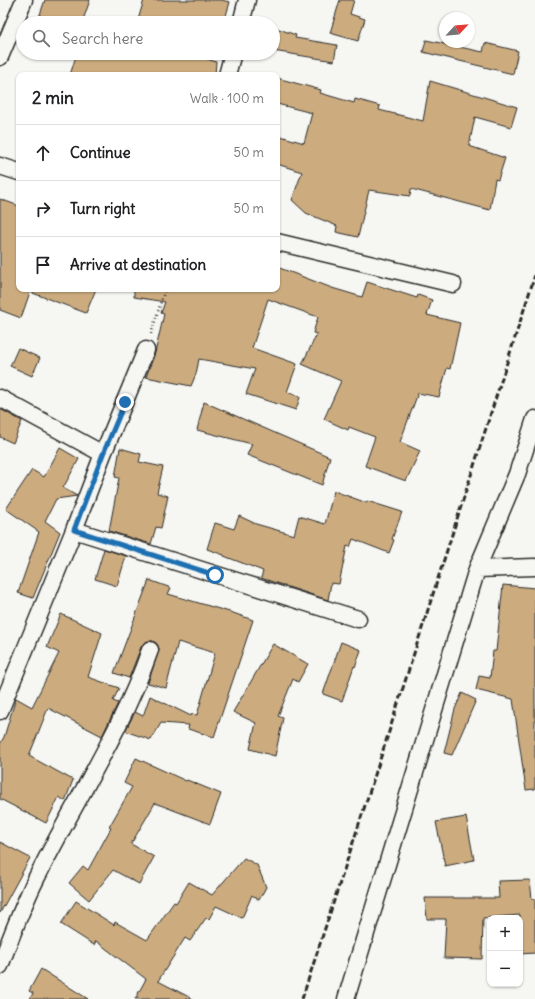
<!DOCTYPE html>
<html lang="en">
<head>
<meta charset="utf-8">
<style>
	body { margin:0; font-family:Delius,sans-serif; background:#f2f2f2; color:#202124 }
	.controls { position:absolute; right:12px; bottom:12px; display:grid; overflow:hidden; border-radius:8px; box-shadow:0 1px 3px #0004 }
	.controls button { width:36px; height:36px; display:grid; place-items:center; padding:0; border:0; border-bottom:1px solid #e0e0e0; background:#fff; color:#202124; font:20px sans-serif }
	.compass { position:absolute; left:439px; top:12px; width:36px; height:36px; border-radius:50%; background:#fff; box-shadow:0 1px 3px #0004; rotate:64deg }
	.stop { position:absolute; width:12px; height:12px; margin:-9px; border:3px solid #1f6fb2; border-radius:50%; background:#fff }
	.stop.end { background:#1f6fb2; border-color:#fff; box-shadow:0 1px 4px #0008 }
	.list { margin:0; padding:0; list-style:none }
	h2 { display:flex; justify-content:space-between; align-items:center; height:52px; margin:0; padding:0 16px; font-size:17px }
	h2 small { font-size:13px; font-weight:400; color:#757577 }
	.list li { display:grid; grid-template-columns:26px 1fr auto; gap:12px; align-items:center; box-sizing:border-box; height:56px; padding:0 16px; border-top:1px solid #e0e0e0 }
	.list b { display:block; font-size:15px; white-space:nowrap }
	.list em { font-size:13px; font-style:normal; color:#757577 }
	.icon { flex:none; width:22px; height:22px; fill:none; stroke:currentColor; stroke-width:2; stroke-linecap:round; stroke-linejoin:round }
	.map { position:relative; flex:none; width:535px; height:999px; overflow:hidden }
	.search { position:absolute; background:#fff; box-shadow:0 1px 3px #0004; left:16px; top:16px; width:264px; height:44px; display:flex; align-items:center; gap:10px; box-sizing:border-box; padding:0 14px; border-radius:22px; color:#757577; font-size:15px }
	.panel { position:absolute; background:#fff; box-shadow:0 1px 3px #0004; left:16px; top:72px; width:264px; height:220px; border-radius:8px }
	.map>svg:first-child { display:block }
	.building { fill:#ccac7f; stroke:#2b2b2b }
	.lines { fill:none; stroke-linecap:round; stroke-linejoin:round }
	.street-casing { stroke:#2b2b2b; stroke-width:19 }
	.path { stroke:#2b2b2b; stroke-width:2.5; stroke-dasharray:1 3; stroke-linecap:butt }
	.street { stroke:#f6f6f2; stroke-width:16 }
	.rail { stroke:#2b2b2b; stroke-width:3; stroke-dasharray:6 3; stroke-linecap:butt }
	.route { stroke:#1f6fb2; stroke-width:5 }
</style>
</head>
<body>
<div class="map">
<svg width="535" height="999" viewBox="0 0 535 999">
	<rect width="100%" height="100%" fill="#f6f6f2"/>
	<filter id="ink" filterUnits="userSpaceOnUse"><feTurbulence type="fractalNoise" baseFrequency=".025" numOctaves="2"/><feDisplacementMap in="SourceGraphic" scale="8" xChannelSelector="R" yChannelSelector="G"/><feConvolveMatrix kernelMatrix="1 2 1 2 8 2 1 2 1" color-interpolation-filters="sRGB"/></filter>
	<g filter="url(#ink)">
		<!-- building -->
		<path class="building" d="M45 0H90L82 23H37Z
			M144 0H221L230 2 225 19 222 18 220 23H137Z
			M340 0H354L350 14 365 19 358 41 330 33Z
			M273 27 296 35 295 38 337 45 334 61 273 51Z
			M426 40 483 52 485 43 518 51 513 74 423 52Z
			M77 53H208L207 59 216 62 215 75H70Z
			M277 78 321 90 320 93 354 103 355 99 380 106 379 110 423 121 430 81 517 107 511 127 475 117 469 146 505 158 498 180 495 179 490 210 411 189 410 196 369 190 358 237 336 232 337 226 306 213 292 200 302 172 277 164V135L304 143 312 113 277 104Z
			M0 199 19 206V289H96L86 313 30 292 21 318 0 310Z
			M277 267 332 288 362 297 367 282 417 298 418 295 432 300 427 315 460 323 450 369 447 368 439 397 418 393 400 442 420 451 406 481 365 466 375 437 349 427 348 430 324 419 341 381 302 364 317 334 313 333 318 317 268 299 252 348 297 364 287 392 300 397 296 410 246 394 255 369 199 359 196 374 191 386 146 377 155 353 164 314 161 313 165 302 134 297V289H277Z
			M18 348 40 358 32 376 10 366Z
			M204 402 330 457 322 485 247 455 252 444 197 430Z
			M0 409 22 421 13 443 0 437Z
			M60 448 79 459 63 488 77 496 56 499 45 521 60 532 33 598 18 593 39 532 6 509 32 470 44 477Z
			M120 448 141 454 139 462 163 467 157 493 168 496 161 528 156 527 151 544 109 531 119 478 115 477Z
			M334 491 367 503V501L402 512 392 539 394 540 389 553 353 539 350 547 347 546 339 584 331 583 328 600 261 578 263 571 224 556V555L207 549 215 523 234 529 239 516 256 524 294 535 299 516 325 524Z
			M104 549 126 556 117 586 95 579Z
			M149 580 171 588 168 594 233 613 253 620 214 737 188 729 189 725 161 723 151 740 125 731 135 712 143 716 150 696 191 716 192 714 197 715 215 653 178 642 166 688 148 683 159 649 157 644 153 641H148L144 643 141 647 129 678 114 673Z
			M503 585 535 588V789L526 790 513 699 476 690 479 676 490 678 493 651H496Z
			M61 614 102 633 88 677 119 688 113 701 118 703 102 736 48 708 29 756 73 780 65 801 59 797 46 823 0 799V744L4 737 16 698 32 707 59 653 47 647Z
			M341 642 361 650 355 667 354 666 342 701 323 694Z
			M273 644 308 664 298 682 293 679 278 716 283 718 275 756 250 749 256 723 233 712Z
			M462 693 476 700 452 755 444 753 455 709Z
			M136 758 186 781 187 780 221 794 210 824 155 803 131 844 154 857 139 884 113 870 89 900 69 883 83 866 88 870 111 828 109 827 132 787 124 783Z
			M466 817 474 860 445 866 436 822Z
			M0 842 30 858 0 913Z
			M244 858 257 865 266 887 259 900 252 895 242 918 216 906 209 919 206 918 190 941 185 938 158 981 193 999H135L146 979 96 941 94 945 61 924 76 901 114 925 115 922 147 940 174 902 176 903 189 882 212 895Z
			M530 880 532 899H535V953L520 954V915L483 918 482 959 444 958 446 919H427L425 898H499L498 881Z
			M41 969 88 999H30L33 993 29 991Z"/>
		<g class="lines">
			<!-- street casing -->
			<g class="street-casing">
				<path id="street" d="M241 23 247 0
					M0 57 24 0
					M227 75 233 53
					M0 166 19 172
					M277 242 453 284
					M0 398 103 454
					M74 530 358 619
					M477 569 535 567
					M0 711 74 530 103 454 146 350
					M0 966C11 937 22 907 36 879 74 802 122 731 150 650
					M346 999 477 569 517 474 535 419"/>
			</g>
			<!-- path -->
			<path class="path" d="M151 334 165 289"/>
			<!-- street -->
			<use href="#street" class="street"/>
			<!-- rail -->
			<path class="rail" d="M302 999 386 741 535 275"/>
		</g>
	</g>
	<g class="lines" filter="url(#ink)">
		<!-- route -->
		<path class="route" d="M125 402 103 454 74 530 215 575"/>
	</g>
</svg>
<div class="controls">
<button>+</button>
<button>−</button>
</div>
<svg class="compass" viewBox="-18 -18 36 36"><path d="M0-13l5 13h-10z" fill="#e53935"/><path d="M0 13l5-13h-10z" fill="#757577"/></svg>
<div class="stop" style="left:215px;top:575px"></div>
<div class="stop end" style="left:125px;top:402px"></div>
<div class="search"><svg class="icon" aria-label="search" viewBox="0 0 24 24"><circle cx="10" cy="10" r="6"/><path d="M15 15l6 6"/></svg>Search here</div>
<section class="panel">
<h2>2 min<small>Walk · 100 m</small></h2>
<ul class="list">
<li><svg class="icon" aria-label="ahead" viewBox="0 0 24 24"><path d="M12 20V5M6 11l6-6 6 6"/></svg><div><b>Continue</b></div><em>50 m</em></li>
<li><svg class="icon" aria-label="right" viewBox="0 0 24 24"><path d="M7 20v-9h11M14 6l5 5-5 5"/></svg><div><b>Turn right</b></div><em>50 m</em></li>
<li><svg class="icon" aria-label="arrive" viewBox="0 0 24 24"><path d="M6 21V4h12l-3 4 3 4H6"/></svg><div><b>Arrive at destination</b></div></li>
</ul>
</section>
</div>
</body>
</html>
